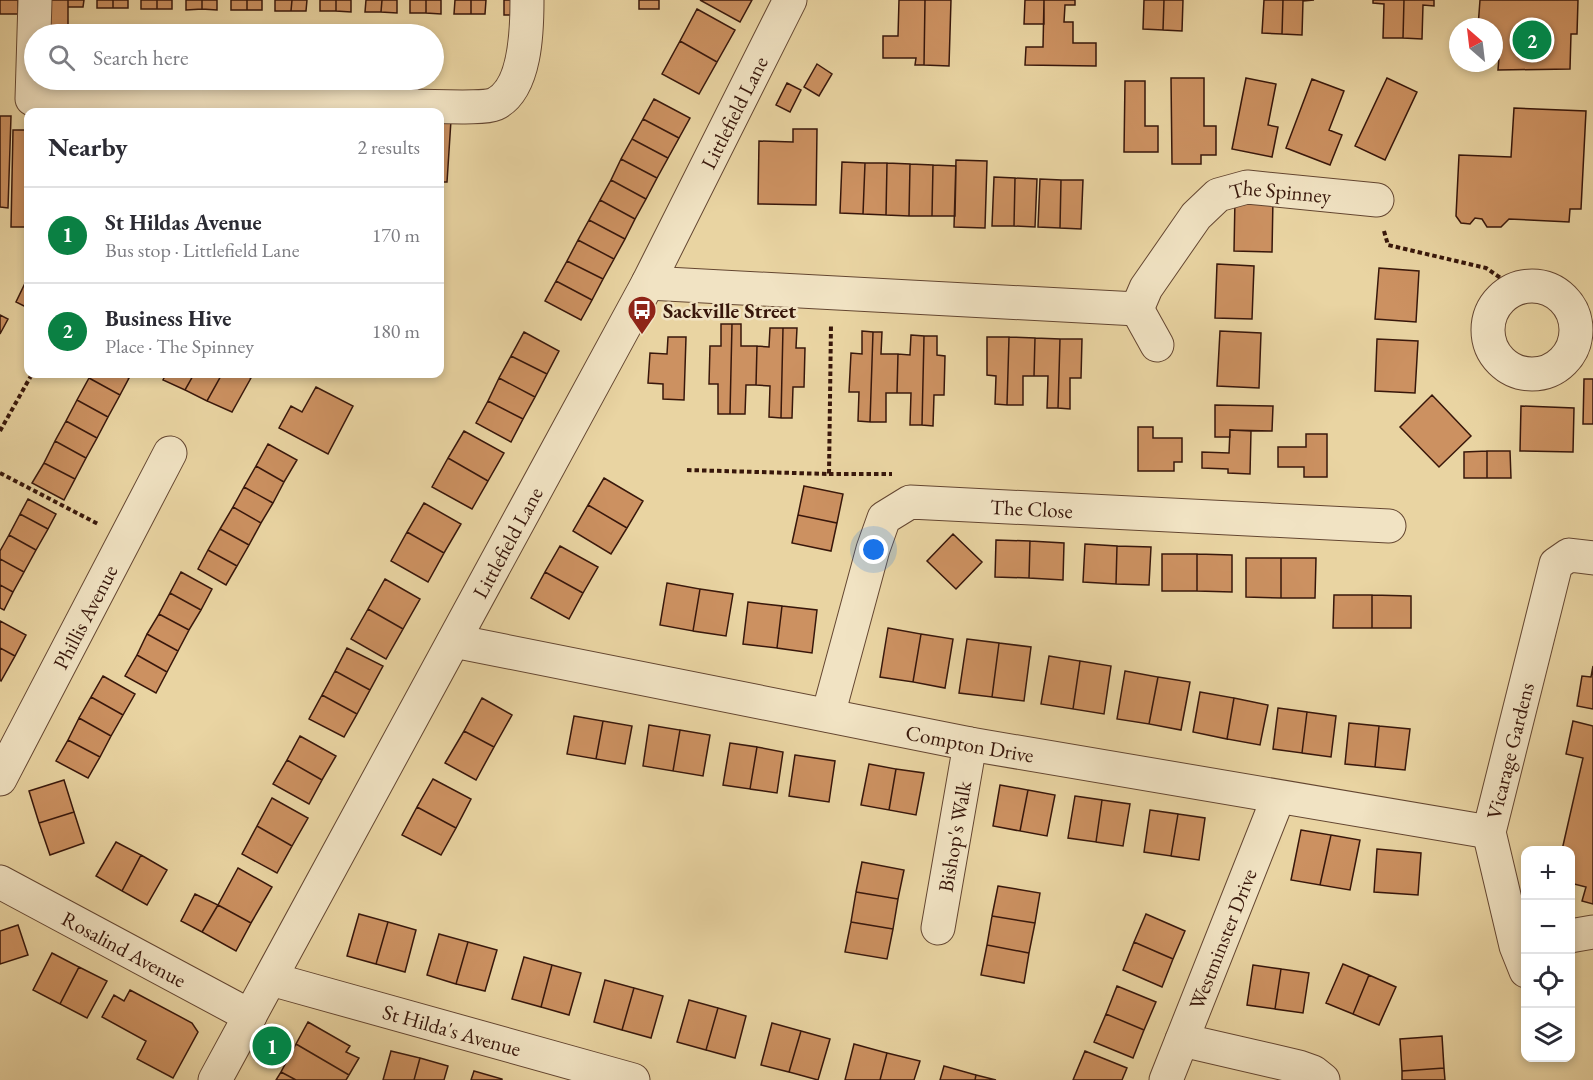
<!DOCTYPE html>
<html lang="en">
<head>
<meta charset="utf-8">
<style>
	body { margin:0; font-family:"EB Garamond",serif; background:#f2f2f3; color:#2b2b33 }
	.controls { position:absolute; right:18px; bottom:18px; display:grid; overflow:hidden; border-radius:12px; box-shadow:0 3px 9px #0003 }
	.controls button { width:54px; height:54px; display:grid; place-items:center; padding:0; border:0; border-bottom:2px solid #e1e1e2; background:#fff; color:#2b2b33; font:30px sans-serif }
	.compass { position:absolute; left:1449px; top:18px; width:54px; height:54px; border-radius:50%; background:#fff; box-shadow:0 3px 9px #0003; rotate:332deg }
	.you { position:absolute; left:874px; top:550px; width:21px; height:21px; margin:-15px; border:4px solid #fff; border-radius:50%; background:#1a73e8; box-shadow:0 0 0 9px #1a73e833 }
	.badge { display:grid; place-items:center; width:39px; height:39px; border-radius:50%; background:#0b8043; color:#fff; font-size:20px; font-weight:700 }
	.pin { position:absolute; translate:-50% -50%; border:3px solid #fff; box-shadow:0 2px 6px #0006 }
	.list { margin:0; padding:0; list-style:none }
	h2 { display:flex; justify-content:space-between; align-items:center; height:78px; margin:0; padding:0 24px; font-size:26px }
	h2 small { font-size:20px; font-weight:400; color:#7c7c81 }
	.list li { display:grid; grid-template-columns:39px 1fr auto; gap:18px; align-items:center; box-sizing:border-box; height:96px; padding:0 24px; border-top:2px solid #e1e1e2 }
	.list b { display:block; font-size:22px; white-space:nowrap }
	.list p { margin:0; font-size:20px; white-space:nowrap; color:#7c7c81 }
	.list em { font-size:20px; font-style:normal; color:#7c7c81 }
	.icon { flex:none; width:33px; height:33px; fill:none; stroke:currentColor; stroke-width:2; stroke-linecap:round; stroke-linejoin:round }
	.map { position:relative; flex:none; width:1593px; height:1080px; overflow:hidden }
	.search { position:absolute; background:#fff; box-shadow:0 3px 9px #0003; left:24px; top:24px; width:420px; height:66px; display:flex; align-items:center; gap:15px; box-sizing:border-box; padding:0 21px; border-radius:33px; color:#7c7c81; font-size:22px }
	.panel { position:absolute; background:#fff; box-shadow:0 3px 9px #0003; left:24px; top:108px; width:420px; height:270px; border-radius:12px }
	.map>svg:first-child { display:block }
	.building { fill:#cc9161; stroke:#38170b; stroke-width:1.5 }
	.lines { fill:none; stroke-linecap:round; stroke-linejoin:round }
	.minor-casing { stroke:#644631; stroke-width:35 }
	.path { stroke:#38170b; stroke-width:4; stroke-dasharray:4.5 3; stroke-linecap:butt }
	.minor { stroke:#f1e3c3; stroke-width:33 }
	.labels { text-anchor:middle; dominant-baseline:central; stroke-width:5; stroke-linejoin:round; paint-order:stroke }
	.street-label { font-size:21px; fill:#38170b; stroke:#f1e3c3 }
	.poi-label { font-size:21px; font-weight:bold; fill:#38170b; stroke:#f1e3c3; text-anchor:start }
</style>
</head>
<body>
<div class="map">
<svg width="1593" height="1080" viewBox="0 0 1593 1080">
	<rect width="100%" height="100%" fill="#e9d4a2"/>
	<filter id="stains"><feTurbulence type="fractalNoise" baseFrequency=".00333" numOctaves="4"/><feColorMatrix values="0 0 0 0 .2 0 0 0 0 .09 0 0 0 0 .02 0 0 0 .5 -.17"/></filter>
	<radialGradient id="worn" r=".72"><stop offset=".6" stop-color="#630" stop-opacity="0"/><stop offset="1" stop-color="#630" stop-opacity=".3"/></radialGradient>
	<!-- building -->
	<path class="building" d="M0 0H18V14H0Z
		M48 0H68V32H62L63 26H47Z
		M68 0H84L83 7H68Z
		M97 0H113V8H97Z
		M113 0H128V8H113Z
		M141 0H157V9H141Z
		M157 0H172V9H157Z
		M186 0H202V9L186 10Z
		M202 0H217V10L202 9Z
		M231 0H247V10H231Z
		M247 0H262V10H247Z
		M275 0H292L291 11H275Z
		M292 0H307L306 11H291Z
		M320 0H336V11H320Z
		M336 0H351V12L336 11Z
		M366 0H382L381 12H365Z
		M382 0H397V13L381 12Z
		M410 0H426V13H410Z
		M426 0H441V14L426 13Z
		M455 0H471V14H454Z
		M471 0H486L485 14H471Z
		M504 0H521L520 15H504Z
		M639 0H659V9H639Z
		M700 0H752L740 22Z
		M899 0H925L924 65H915L916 58H883V36H898Z
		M925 0H951L949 66 924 65Z
		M1025 0H1044V24H1024Z
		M1044 0H1075V5H1065L1064 22H1073V43H1096V66L1025 65 1026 47H1043Z
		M1144 0H1164L1163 30 1143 29Z
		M1164 0H1183L1182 31 1163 30Z
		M1264 0H1283L1282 34 1262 33Z
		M1283 0H1314L1303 1 1302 35 1282 34Z
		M1373 0H1404L1403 38H1383L1384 4 1373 3Z
		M1404 0H1434V6L1423 5 1422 39 1403 38Z
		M1480 0H1578L1577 34H1571L1570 69 1498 70 1500 45H1494V27H1478Z
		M697 9 735 30 717 62 680 41Z
		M680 41 717 62 699 94 662 74Z
		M817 64 832 74 819 96 804 87Z
		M1171 78H1204V126H1216V155H1201V164H1172Z
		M1246 78 1276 84 1268 125 1278 127 1272 157 1232 149Z
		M1387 78 1417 92 1385 160 1355 146Z
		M1312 79 1344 91 1329 130 1342 135 1330 165 1286 148Z
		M1125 81H1145V126H1158V152H1124Z
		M787 83 801 90 790 112 776 105Z
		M654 99 690 118 679 138 643 119Z
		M1514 108 1586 111 1581 209H1570L1569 222 1509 219 1501 227H1487L1482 219 1475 218 1470 224 1461 223 1456 216 1459 155 1511 157Z
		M0 116H11L8 208 0 207Z
		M440 119 451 120 447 182H440Z
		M643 119 679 138 668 158 632 139Z
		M793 129H817L816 205 758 204 759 141 793 142Z
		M13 130H28V227H11Z
		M632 139 668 158 657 178 621 159Z
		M621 159 657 178 646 199 611 180Z
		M956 160 987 161 985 228 954 227Z
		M842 162 865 163 863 214 840 213Z
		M865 163H887L886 215 863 214Z
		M887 163 910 164 909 216 886 215Z
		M910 164 933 165 932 216H909Z
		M933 165 956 166 955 216H932Z
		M994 177 1015 178 1014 226H992Z
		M1015 178 1037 179 1035 227 1014 226Z
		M1040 179 1061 180 1060 228 1038 227Z
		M611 180 646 199 635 219 600 200Z
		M1061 180H1083L1081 229 1060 228Z
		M1235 198H1273L1272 252 1234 251Z
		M600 200 635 219 625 239 589 220Z
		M589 220 625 239 614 259 578 240Z
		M578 240 614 259 603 279 567 261Z
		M567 261 603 279 592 300 556 281Z
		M1217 264 1254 266 1252 319 1215 318Z
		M1379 268 1419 271 1416 322 1375 319Z
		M28 277V308L16 302Z
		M556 281 592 300 581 320 545 301Z
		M0 315 8 319 0 334Z
		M721 324H732L730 414H718V384H709L710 346H721Z
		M732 324H741V346H757L756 385H746L745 414H730Z
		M770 328H783L781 418 769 417 770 386 756 385 757 346 769 347Z
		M783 328H797L796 348H805L804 387H793L792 418H781Z
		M862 331 873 332 870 422 858 421 859 392H849L851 353 862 354Z
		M1220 331 1261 333 1259 388 1217 386Z
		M524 332 559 351 547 374 511 356Z
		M873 332H882L881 354H898L897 393H886V422H870Z
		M911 335 924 336 922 425H910L911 393H897L898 354 910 355Z
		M924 336H937V355L945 356 944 395H934L933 426 922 425Z
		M668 337H686L684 400 663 399V384L648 383 650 353 667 354Z
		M987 337H1009L1007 405 995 404 996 376 987 375Z
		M1009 337 1035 338 1034 376H1023V405H1007Z
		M1035 338 1060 339 1058 408H1047L1048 376H1034Z
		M1060 339H1082L1081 378H1070V409L1058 408Z
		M1377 339 1418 341 1415 393 1375 391Z
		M511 356 547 374 535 397 499 378Z
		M91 374H120L129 378 120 395 89 378Z
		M166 374H194L185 390 163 380Z
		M194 374H222L207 401 185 390Z
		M222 374H240L251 378 232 412 207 401Z
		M89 378 120 395 108 417 77 400Z
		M499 378 535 397 523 419 488 401Z
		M1584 379H1593V424H1583Z
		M316 387 353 406 328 454 279 428 291 406 302 412Z
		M1432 395 1471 436 1439 467 1400 427Z
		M77 400 108 417 97 438 66 421Z
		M488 401 523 419 511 442 476 423Z
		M1215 405 1273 406 1272 431 1230 430V437H1215Z
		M1521 406 1574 408 1573 452 1520 451Z
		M66 421 97 438 86 458 55 441Z
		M1138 427H1153V438H1182V462H1174V471H1138Z
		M1230 430 1251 431 1250 474 1228 473V469L1202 468V452L1229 453Z
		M464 431 504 453 488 481 448 458Z
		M1306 434H1327V477H1304V467H1278V447H1306Z
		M55 441 86 458 75 479 44 463Z
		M268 444 297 460 284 482 256 466Z
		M1487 451H1510L1511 478H1487Z
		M1487 451V478H1464V452Z
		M448 458 488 481 472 509 432 487Z
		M44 463 75 479 64 500 32 483Z
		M256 466 284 482 273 503 244 487Z
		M604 478 643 501 627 528 588 505Z
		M804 486 843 494 837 523 798 515Z
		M244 487 273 503 261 523 233 507Z
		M28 499 56 514 48 529 20 514Z
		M424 503 461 524 444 553 407 532Z
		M588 505 627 528 611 554 573 531Z
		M233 507 261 523 249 545 220 529Z
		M20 514 48 529 36 550 9 535Z
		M798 515 837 523 831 551 792 543Z
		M220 529 249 545 237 566 208 550Z
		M407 532 444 553 428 582 391 561Z
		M953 534 982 562 956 589 927 561Z
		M9 535 36 550 24 572 0 559V551Z
		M996 540 1030 541 1029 578 995 577Z
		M1030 541 1064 543 1063 580 1029 578Z
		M1085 544 1117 546 1116 584 1083 582Z
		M560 546 598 567 583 593 545 572Z
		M1117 546 1151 547 1149 585 1116 584Z
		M208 550 237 566 226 585 198 569Z
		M1162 554H1197V591H1162Z
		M1197 554 1232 555V592L1197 591Z
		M1246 558H1281V598L1246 597Z
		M1281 558H1316L1315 598H1281Z
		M0 559 24 572 13 592 0 585Z
		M181 572 212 589 201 610 170 593Z
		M545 572 583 593 569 619 531 598Z
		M385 579 420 599 403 629 368 609Z
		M667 583 700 589 693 631 660 625Z
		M0 585 13 592 4 610 0 608Z
		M700 589 733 594 726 636 693 631Z
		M170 593 201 610 189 630 159 614Z
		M1334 595H1372V628H1333Z
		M1372 595 1411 596V628H1372Z
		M748 602 782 606 777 648 743 644Z
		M782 606 817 610 812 653 777 648Z
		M368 609 403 629 386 659 351 639Z
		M159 614 189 630 178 651 147 634Z
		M0 621 26 635 15 656 0 648Z
		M888 628 921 634 913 682 880 677Z
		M147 634 178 651 167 672 137 655Z
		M921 634 953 639 945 688 913 682Z
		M967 639 999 643 992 697 959 693Z
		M999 643 1031 647 1024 701 992 697Z
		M0 648 15 656 1 681 0 680Z
		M347 648 383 666 370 690 335 671Z
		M137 655 167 672 156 693 125 676Z
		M1049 656 1080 661 1073 709 1041 704Z
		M1080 661 1111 666 1104 714 1073 709Z
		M1593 666V709L1577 706 1582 676 1591 677Z
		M335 671 370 690 357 714 322 695Z
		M1125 671 1158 677 1149 724 1117 719Z
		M103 676 135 694 123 715 91 697Z
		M1158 677 1190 682 1181 730 1149 724Z
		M1200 692 1234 698 1227 739 1193 732Z
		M322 695 357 714 344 737 309 719Z
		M91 697 123 715 111 736 79 718Z
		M482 698 512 715 494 747 464 731Z
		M1234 698 1268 705 1260 745 1227 739Z
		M1278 708 1307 712 1302 753 1273 749Z
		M1307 712 1336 716 1331 757 1302 753Z
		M574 716 603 721 596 759 567 754Z
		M79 718 111 736 100 757 68 740Z
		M603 721 632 726 625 764 596 759Z
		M1573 721 1593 726V904L1582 901 1586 887 1570 883V850H1549L1550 847 1562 850 1583 758 1566 754Z
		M1349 723 1379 726 1375 767 1345 764Z
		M649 725 680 730 673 771 643 766Z
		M1379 726 1410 729 1405 770 1375 767Z
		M680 730 710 735 703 776 673 771Z
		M464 731 494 747 476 780 445 763Z
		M300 736 336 756 322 780 287 760Z
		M68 740 100 757 88 778 56 761Z
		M730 743 757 747 750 789 723 785Z
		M757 747 783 752 777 793 750 789Z
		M795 755 835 761 829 802 789 796Z
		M287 760 322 780 309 804 273 784Z
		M869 764 896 769 889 810 861 805Z
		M896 769 924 773 916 815 889 810Z
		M433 779 471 799 456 828 417 807Z
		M64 780 74 812 39 823 29 791Z
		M1000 785 1028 790 1020 831 993 826Z
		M1028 790 1055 795 1047 836 1020 831Z
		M1075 796 1102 800 1096 842 1068 838Z
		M272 798 308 818 292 846 257 826Z
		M1102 800 1130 804 1123 846 1096 842Z
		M417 807 456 828 441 855 402 835Z
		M1150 810 1178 814 1171 856 1144 852Z
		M74 812 84 843 50 855 39 823Z
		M1178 814 1205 818 1199 860 1171 856Z
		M257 826 292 846 277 873 242 854Z
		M1301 830 1331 835 1320 885 1291 880Z
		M1331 835 1360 840 1350 890 1320 885Z
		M116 842 141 855 122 891 96 876Z
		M1377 849 1421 853 1418 895 1374 892Z
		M141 855 167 870 147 905 122 891Z
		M862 862 904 870 898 899 856 892Z
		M238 868 272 887 251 923 218 905Z
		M998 886 1040 893 1035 923 992 916Z
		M856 892 898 899 893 929 851 922Z
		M195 894 218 905 202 932 181 921Z
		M218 905 251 923 236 951 202 932Z
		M359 914 388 922 376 964 347 956Z
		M1146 914 1185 931 1173 959 1134 942Z
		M992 916 1035 923 1029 953 987 945Z
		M388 922 416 930 405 972 376 964Z
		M851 922 893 929 887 959 845 952Z
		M18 925 28 955 0 964V931Z
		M439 934 468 942 456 984 427 975Z
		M468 942 497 950 485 991 456 984Z
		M1134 942 1173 959 1162 987 1123 970Z
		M987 945 1029 953 1024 983 981 975Z
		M52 953 79 967 60 1004 33 990Z
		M524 957 552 965 541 1007 512 999Z
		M1343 964 1369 975 1353 1014 1326 1003Z
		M552 965 581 973 569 1015 541 1007Z
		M1253 965 1281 969 1275 1009 1247 1005Z
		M79 967 107 981 87 1018 60 1004Z
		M1281 969 1309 973 1303 1013 1275 1009Z
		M1369 975 1396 987 1379 1025 1353 1014Z
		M605 980 634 988 622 1030 594 1022Z
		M1117 986 1156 1002 1144 1030 1106 1014Z
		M634 988 663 996 651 1038 622 1030Z
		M130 990 192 1023 198 1032 173 1078 137 1059 146 1041 102 1017 114 995 124 1001Z
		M689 1000 718 1008 706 1050 677 1042Z
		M718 1008 746 1016 735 1058 706 1050Z
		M1106 1014 1144 1030 1133 1058 1094 1042Z
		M308 1022 350 1046 346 1052 359 1058 349 1075 296 1044Z
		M772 1023 801 1031 789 1072 761 1065Z
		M801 1031 830 1039 818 1080 789 1072Z
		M1442 1036 1444 1068 1402 1071 1400 1039Z
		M296 1044 349 1075 346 1080H296L281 1072Z
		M854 1044 887 1053 880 1080H845Z
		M391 1051 420 1058 414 1080H383Z
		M1085 1051 1127 1068 1122 1080H1073Z
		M887 1053 920 1061 914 1080H880Z
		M420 1058 448 1066 444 1080H414Z
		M944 1066 976 1075 975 1080H940Z
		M1444 1068 1445 1080H1402V1071Z
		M474 1071 502 1079V1080H471Z
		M281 1072 296 1080H276Z
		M976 1075 996 1080H975Z"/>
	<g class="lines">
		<!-- minor casing -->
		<g class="minor-casing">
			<g id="minor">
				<path d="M35 0 32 99 462 107C472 106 486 108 495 104 526 89 527 30 527 0"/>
				<path id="s1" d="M648 283 1137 309 1146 288 1196 216 1218 195 1247 187 1377 200"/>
				<circle cx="1532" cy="330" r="44"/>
				<path d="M1137 309 1157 345"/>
				<path id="s2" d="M454 641 970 744 1489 832"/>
				<path id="s3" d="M828 715 873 549 884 518 910 502 1389 526"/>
				<path id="s4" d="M0 779 170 453"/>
				<path id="s5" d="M0 882 250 1016"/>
				<path id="s6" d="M938 928 970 744"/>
				<path d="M1570 936 1593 932"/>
				<path id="s7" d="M1526 971 1516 946 1489 832 1556 564 1569 555 1593 558"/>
				<path id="s8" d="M271 979 633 1080"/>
				<path d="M1182 1040 1299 1067 1313 1072 1323 1080"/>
				<path id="s9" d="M215 1080 648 283 790 0"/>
				<path id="s10" d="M1166 1080 1278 798"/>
			</g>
		</g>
		<!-- path -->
		<path class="path" d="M1384 231 1388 245 1486 268 1502 279 1510 291
			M0 431 32 374
			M687 470 829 474 831 324
			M0 473 98 524
			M829 474H892"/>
		<!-- minor -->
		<use href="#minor" class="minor"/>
	</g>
	<!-- icons -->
	<defs>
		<g id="bus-pin" transform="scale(1.5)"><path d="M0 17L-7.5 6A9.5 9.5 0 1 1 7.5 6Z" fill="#8f2418" stroke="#f1e3c3"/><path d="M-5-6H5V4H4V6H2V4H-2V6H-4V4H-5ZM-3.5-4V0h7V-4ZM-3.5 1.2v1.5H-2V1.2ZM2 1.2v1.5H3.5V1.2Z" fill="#fff"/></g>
	</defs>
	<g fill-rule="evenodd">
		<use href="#bus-pin" x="642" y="310"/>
	</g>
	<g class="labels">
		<!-- street labels -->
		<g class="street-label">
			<text stroke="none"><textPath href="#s9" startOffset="1098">Littlefield Lane</textPath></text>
			<text stroke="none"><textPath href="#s1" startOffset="694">The Spinney</textPath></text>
			<text stroke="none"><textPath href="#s3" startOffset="357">The Close</textPath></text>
			<text stroke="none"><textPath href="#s9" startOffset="612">Littlefield Lane</textPath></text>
			<text stroke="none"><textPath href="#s4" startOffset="183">Phillis Avenue</textPath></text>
			<text stroke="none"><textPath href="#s2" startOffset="526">Compton Drive</textPath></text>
			<text stroke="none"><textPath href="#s7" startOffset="228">Vicarage Gardens</textPath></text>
			<text stroke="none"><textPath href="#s6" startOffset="93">Bishop's Walk</textPath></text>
			<text stroke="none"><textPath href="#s10" startOffset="152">Westminster Drive</textPath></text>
			<text stroke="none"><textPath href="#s5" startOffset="141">Rosalind Avenue</textPath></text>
			<text stroke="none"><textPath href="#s8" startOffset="188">St Hilda's Avenue</textPath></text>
		</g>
		<!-- poi labels -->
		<g class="poi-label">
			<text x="663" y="310">Sackville Street</text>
		</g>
	</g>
	<rect width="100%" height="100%" filter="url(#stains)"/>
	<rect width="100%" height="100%" fill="url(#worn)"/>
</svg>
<div class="controls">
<button>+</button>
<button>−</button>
<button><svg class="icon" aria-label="locate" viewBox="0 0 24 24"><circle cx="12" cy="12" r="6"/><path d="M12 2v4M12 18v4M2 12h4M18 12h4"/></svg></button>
<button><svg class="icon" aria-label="layers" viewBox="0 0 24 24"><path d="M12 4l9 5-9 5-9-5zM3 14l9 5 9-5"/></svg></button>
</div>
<svg class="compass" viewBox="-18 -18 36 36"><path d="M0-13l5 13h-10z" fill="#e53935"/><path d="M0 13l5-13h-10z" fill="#7c7c81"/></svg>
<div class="you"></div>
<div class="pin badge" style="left:272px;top:1046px">1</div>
<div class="pin badge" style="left:1532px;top:40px">2</div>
<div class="search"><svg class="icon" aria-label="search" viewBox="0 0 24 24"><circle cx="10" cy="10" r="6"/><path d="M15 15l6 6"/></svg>Search here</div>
<section class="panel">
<h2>Nearby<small>2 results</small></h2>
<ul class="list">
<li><span class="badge">1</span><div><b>St Hildas Avenue</b><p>Bus stop · Littlefield Lane</p></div><em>170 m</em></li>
<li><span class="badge">2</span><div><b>Business Hive</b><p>Place · The Spinney</p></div><em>180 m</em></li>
</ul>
</section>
</div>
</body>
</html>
